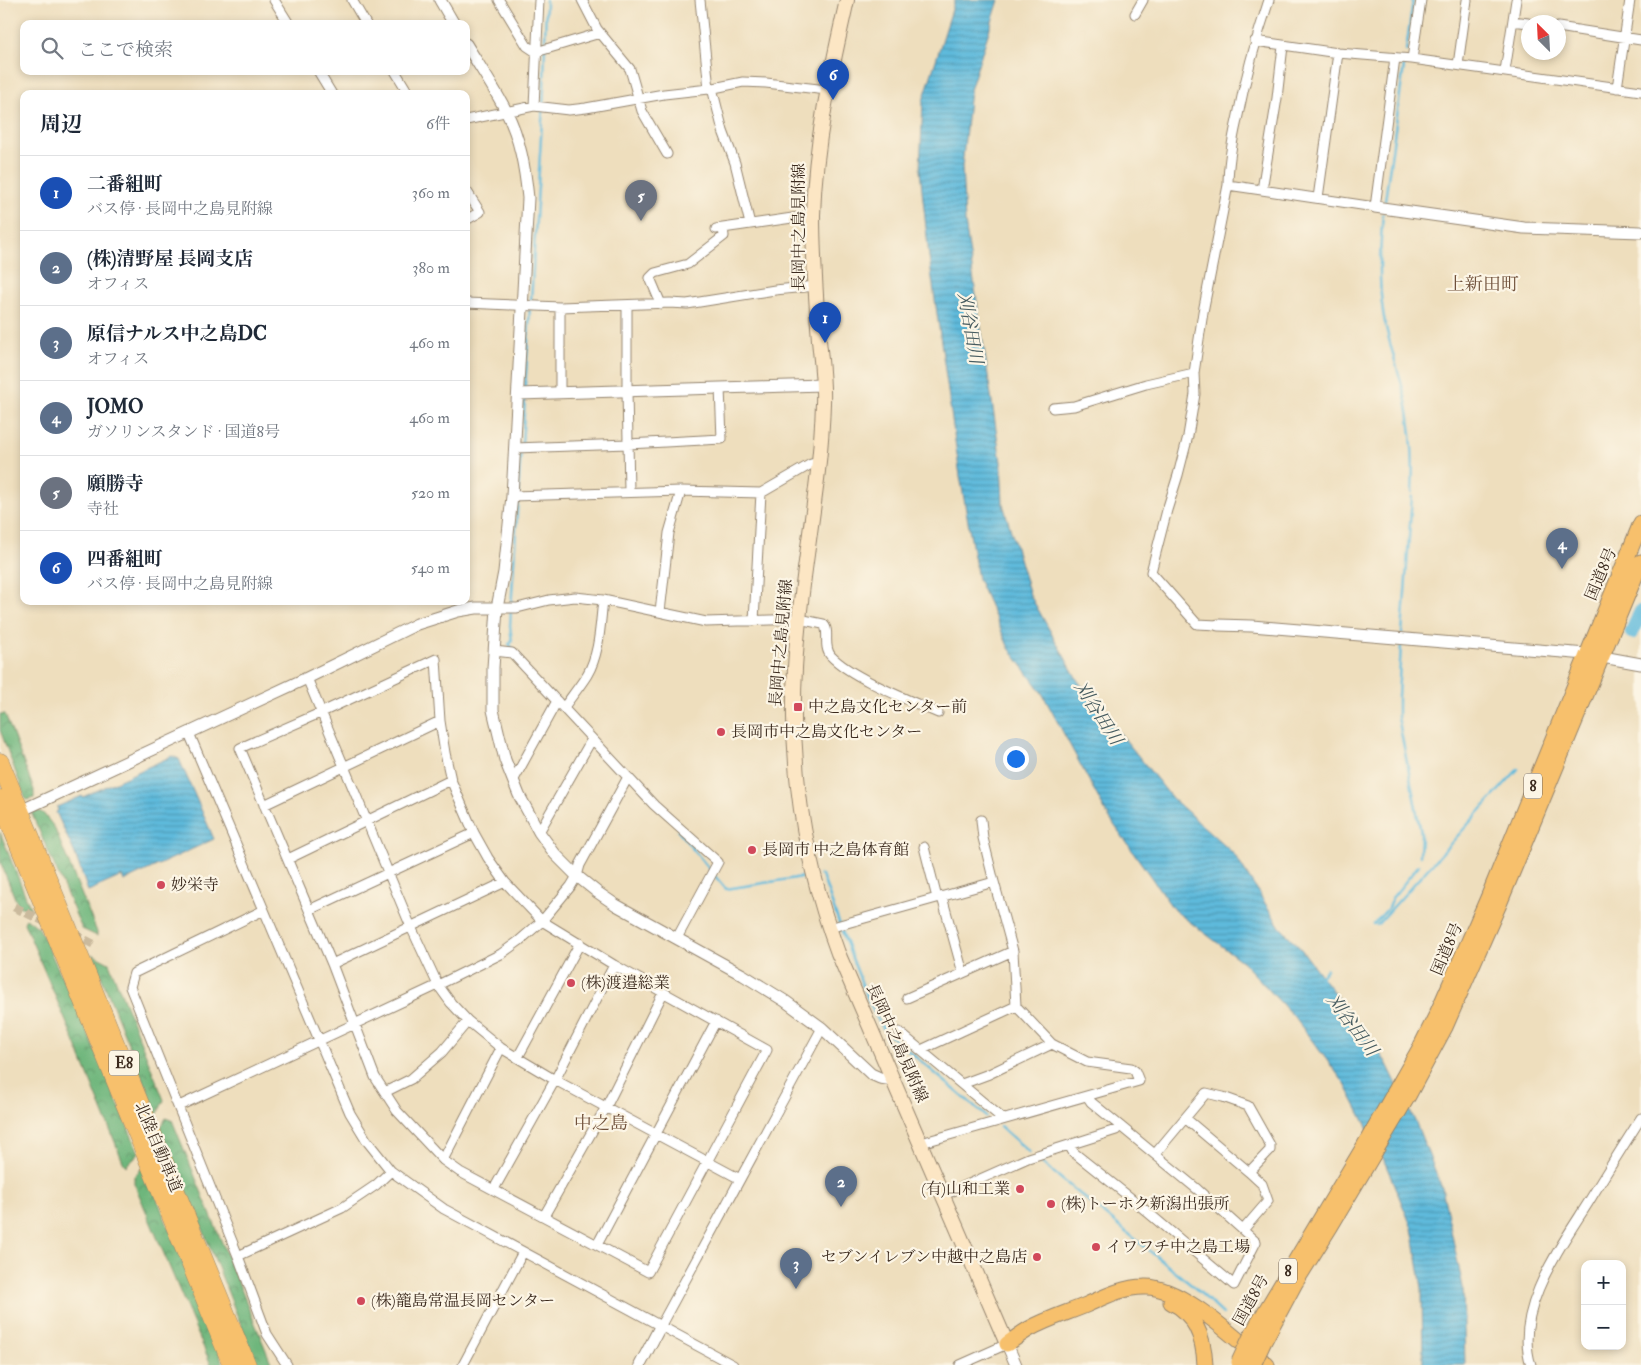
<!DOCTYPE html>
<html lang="ja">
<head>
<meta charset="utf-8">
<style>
	body { margin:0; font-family:"IM FELL Double Pica","Noto Serif JP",serif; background:#f6f6f7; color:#1f2937 }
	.controls { position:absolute; right:15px; bottom:15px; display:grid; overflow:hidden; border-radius:10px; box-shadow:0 2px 8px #0003 }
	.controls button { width:45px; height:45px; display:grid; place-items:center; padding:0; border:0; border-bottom:1px solid #e0e1e3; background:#fff; color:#1f2937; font:25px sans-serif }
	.compass { position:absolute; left:1521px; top:15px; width:45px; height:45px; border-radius:50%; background:#fff; box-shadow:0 2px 8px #0003; rotate:336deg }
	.you { position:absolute; left:1015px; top:758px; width:18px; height:18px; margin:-12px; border:4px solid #fff; border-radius:50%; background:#1a73e8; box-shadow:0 0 0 8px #1a73e833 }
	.badge { display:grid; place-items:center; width:32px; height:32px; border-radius:50%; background:#7c3aed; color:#fff; font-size:16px; font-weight:700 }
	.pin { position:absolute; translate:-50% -41px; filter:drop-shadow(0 1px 2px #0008) }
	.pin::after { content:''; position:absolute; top:26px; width:18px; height:15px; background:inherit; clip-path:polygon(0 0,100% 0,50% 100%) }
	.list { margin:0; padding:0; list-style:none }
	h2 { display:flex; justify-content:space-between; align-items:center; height:65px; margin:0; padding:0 20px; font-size:21px }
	h2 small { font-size:16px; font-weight:400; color:#747a83 }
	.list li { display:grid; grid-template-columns:32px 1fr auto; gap:15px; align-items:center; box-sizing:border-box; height:75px; padding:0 20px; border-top:1px solid #e0e1e3 }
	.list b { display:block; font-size:19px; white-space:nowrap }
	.list p { margin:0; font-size:16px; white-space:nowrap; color:#747a83 }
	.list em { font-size:16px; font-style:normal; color:#747a83 }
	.icon { flex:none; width:28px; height:28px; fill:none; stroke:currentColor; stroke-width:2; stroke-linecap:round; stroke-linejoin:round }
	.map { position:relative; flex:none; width:1641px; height:1365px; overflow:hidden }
	.search { position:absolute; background:#fff; box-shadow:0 2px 8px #0003; left:20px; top:20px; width:450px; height:55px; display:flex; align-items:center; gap:12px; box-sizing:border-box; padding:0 18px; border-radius:10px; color:#747a83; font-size:19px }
	.panel { position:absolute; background:#fff; box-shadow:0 2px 8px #0003; left:20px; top:90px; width:450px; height:515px; border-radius:10px }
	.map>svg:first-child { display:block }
	.forest { fill:url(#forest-crowns); stroke:#54704d }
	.water { fill:url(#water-rules); stroke:#4c727d }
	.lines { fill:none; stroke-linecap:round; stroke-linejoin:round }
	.stream { stroke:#5ebadc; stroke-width:2.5 }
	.river { stroke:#5ebadc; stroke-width:15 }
	.minor-tunnel { stroke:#caba9d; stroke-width:9; stroke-dasharray:9 4.5; stroke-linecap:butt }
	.minor-casing { stroke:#94846e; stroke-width:11 }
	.tertiary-casing { stroke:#94846e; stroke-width:13 }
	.secondary-casing { stroke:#94846e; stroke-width:16 }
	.trunk-casing { stroke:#94846e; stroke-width:17 }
	.motorway-casing { stroke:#94846e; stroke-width:19 }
	.minor { stroke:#fff; stroke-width:9 }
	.tertiary { stroke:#fff; stroke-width:11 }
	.secondary { stroke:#fce6c4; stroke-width:14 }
	.trunk { stroke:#f7c06c; stroke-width:15 }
	.motorway { stroke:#f7c06c; stroke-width:18 }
	.trunk-bridge-casing { stroke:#94846e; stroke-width:17; stroke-linecap:butt }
	.trunk-bridge { stroke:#f7c06c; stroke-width:15 }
	.poi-dot { fill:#d1495b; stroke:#fcf5e5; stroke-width:2 }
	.labels { text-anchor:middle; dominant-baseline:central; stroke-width:4.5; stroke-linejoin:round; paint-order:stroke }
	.shield { fill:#fcf5e5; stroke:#75675a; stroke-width:1 }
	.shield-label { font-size:15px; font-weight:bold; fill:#3b2a1e }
	.street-label { font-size:16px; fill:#3b2a1e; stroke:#fcf5e5 }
	.poi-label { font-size:16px; fill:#3b2a1e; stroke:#fcf5e5; text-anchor:start }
	.neighbourhood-label { font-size:18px; fill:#70513b; stroke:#fcf5e5 }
	.water-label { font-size:18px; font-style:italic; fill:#475c60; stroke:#fcf5e5 }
</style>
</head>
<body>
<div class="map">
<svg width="1641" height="1365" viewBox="0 0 1641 1365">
	<defs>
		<pattern id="forest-crowns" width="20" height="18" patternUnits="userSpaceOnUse" patternTransform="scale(1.25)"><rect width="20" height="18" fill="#6eb67c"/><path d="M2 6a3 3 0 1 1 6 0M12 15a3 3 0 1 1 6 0" fill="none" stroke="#5c9465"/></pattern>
		<pattern id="water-rules" width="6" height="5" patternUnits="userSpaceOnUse" patternTransform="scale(1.25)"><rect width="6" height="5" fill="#5ebadc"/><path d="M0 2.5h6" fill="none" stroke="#4f97b2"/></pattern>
	</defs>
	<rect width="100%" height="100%" fill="#fcf5e5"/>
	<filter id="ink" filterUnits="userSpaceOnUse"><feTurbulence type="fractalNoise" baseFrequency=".02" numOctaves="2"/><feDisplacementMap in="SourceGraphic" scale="10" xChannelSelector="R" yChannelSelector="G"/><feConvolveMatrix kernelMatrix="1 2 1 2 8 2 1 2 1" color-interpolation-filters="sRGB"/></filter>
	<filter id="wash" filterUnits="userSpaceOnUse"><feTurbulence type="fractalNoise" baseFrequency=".0096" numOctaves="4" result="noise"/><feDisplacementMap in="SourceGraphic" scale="20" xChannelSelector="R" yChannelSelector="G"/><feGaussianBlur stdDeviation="1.12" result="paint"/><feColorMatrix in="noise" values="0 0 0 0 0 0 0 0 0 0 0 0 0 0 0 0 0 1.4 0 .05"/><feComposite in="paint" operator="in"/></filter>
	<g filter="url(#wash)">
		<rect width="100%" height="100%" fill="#eedebd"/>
		<!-- forest -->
		<path class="forest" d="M0 714H5L34 790V798L26 800 0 730Z
			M38 811 43 813 54 827 97 932V936L82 929 31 812Z
			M0 832 31 910 18 906 0 861Z
			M26 918 39 928 81 1017 139 1153 126 1166 123 1162 73 1038 24 923Z
			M92 954 109 963 164 1100 157 1115Z
			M166 1118 172 1120 272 1365H257L195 1210 160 1129Z
			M144 1166 224 1365H211L134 1183V1176Z"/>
		<!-- water -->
		<path class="water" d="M955 0H999L970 90 962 167 965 222 1001 462 1003 504 1030 595 1078 681 1172 798 1234 854 1280 927 1301 949 1386 1062 1416 1123 1442 1188 1463 1287 1465 1365H1423L1422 1288 1412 1228 1383 1158 1345 1084 1295 1018 1243 962 1174 910 1108 816 1042 693 1009 648 978 579 960 476 929 257 920 170 923 101Z
			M172 756 179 759 214 839 124 881 122 876 88 891 75 854 56 812 58 811 57 807 82 796 83 797Z"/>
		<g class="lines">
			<!-- stream -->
			<path class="stream" d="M1406 51 1413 0
				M1385 201 1404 66
				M1383 214C1380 247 1378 279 1383 312 1388 343 1399 371 1406 401 1412 431 1414 461 1412 492
				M531 302 544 88 546 0
				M525 390 530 308
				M522 445 525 398
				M1402 633 1412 496
				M1401 646 1398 696V717L1421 833 1420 856
				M515 651 509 644 512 642 510 626 521 450
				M678 831 711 871
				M1424 873 1518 769
				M714 875 726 889 809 876
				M819 875H822C834 909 846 943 859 976 866 995 874 1016 886 1032L986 1116
				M1374 924 1388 908 1392 898 1419 865
				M1377 925 1422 875
				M1320 978 1327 969
				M1000 1126 1029 1152
				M1037 1159 1195 1288 1223 1314"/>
			<!-- river -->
			<path class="river" d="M1632 632 1641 612"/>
		</g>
	</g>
	<g filter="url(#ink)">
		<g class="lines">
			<!-- minor-tunnel -->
			<path class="minor-tunnel" d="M14 907 50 924
				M73 934 95 945"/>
			<!-- minor casing -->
			<g class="minor-casing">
				<path id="minor" d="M274 0 289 24
					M352 0 366 24
					M499 0 527 46 536 52 600 33
					M582 0 597 29 630 69 642 111 667 154
					M700 0 709 89
					M1135 14 1143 0
					M1513 21 1528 23
					M1558 27 1641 40
					M1255 41 1338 53 1412 59 1641 91
					M1412 59 1421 0
					M1458 65 1467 0
					M318 71 332 94
					M395 71 409 94
					M1505 71 1516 0
					M712 88 723 131 735 163 750 224
					M1617 88 1630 0
					M534 106 539 0
					M466 120 534 106 569 110 586 108 664 94 709 89 743 82 766 83 827 90
					M1228 185 1375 207 1395 58
					M466 190 480 212 466 220
					M1262 190 1277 98 1283 46
					M1318 198 1338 53
					M716 229 813 215
					M466 303 560 307 670 303 687 304 775 290 816 286
					M661 304 650 278 655 273 688 264 724 236 723 228
					M627 305V391L629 491
					M560 393V307
					M1053 408 1074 406 1146 384 1194 373
					M515 448 628 444 722 439 720 388
					M512 496 681 491 761 493 811 464 819 462
					M497 608H517L549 600 575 597 603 600 706 622 799 619 823 624C831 630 822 646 831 656 852 678 909 700 938 713
					M660 612 669 533 681 491
					M754 621 761 493
					M1218 625 1197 624 1151 572 1167 510 1178 475 1188 436 1195 394 1194 373 1203 312 1228 185C1228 163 1232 142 1237 120 1245 79 1256 39 1269 0
					M494 651 512 653 654 805 718 862 677 938
					M436 659 440 721 445 753 451 780 474 833 488 858 505 882 542 921 614 965 767 1050 648 1272 460 1172 443 1160 397 1111 375 1077 332 964 240 748 320 713Z
					M307 678 411 927 438 985 451 1003 468 1021 501 1048 555 1080 740 1179
					M564 707C572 696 580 686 587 675 600 653 600 625 603 600
					M189 733 350 1113 367 1141 391 1171 444 1209 733 1365
					M513 781 557 701
					M264 805 440 721
					M981 820 983 838 994 882
					M539 832 592 739
					M924 847 937 898
					M288 859 451 780
					M942 897 963 973
					M264 910 134 973 130 987 238 1256 267 1334 287 1365
					M309 910 474 833
					M829 928 994 882 1013 951 907 998
					M1013 951 1016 1006 1052 1044
					M332 964 505 882
					M899 1032 1003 1119
					M921 1050 1016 1006
					M518 1057 580 943
					M385 1092 411 1079 442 1052 468 1021
					M179 1106 438 985 501 954 519 941 542 921 571 886 577 876 580 865 628 777
					M1185 1118 1249 1172
					M921 1143 1139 1081 1135 1071 1131 1068 1087 1062 1052 1044 989 1074 962 1084
					M1069 1145 1073 1152 1132 1199 1234 1285 1256 1242 1197 1189 1091 1102 1087 1096
					M1155 1154 1206 1093 1223 1097 1248 1106 1270 1145V1150L1249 1172 1262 1184 1268 1201 1243 1230
					M443 1160 501 1048
					M494 1189 555 1080 614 965
					M944 1195 1028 1158 1116 1130 1119 1126
					M544 1216 606 1107 663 993
					M597 1245 716 1021
					M238 1256 342 1208 376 1185 391 1171
					M661 1325 822 1028
					M463 1365 523 1252
					M960 1365 1007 1344
					M1531 1365C1513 1311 1561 1246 1588 1203 1605 1175 1623 1146 1641 1118"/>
			</g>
			<!-- tertiary casing -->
			<g class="tertiary-casing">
				<path id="tertiary" d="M440 0 454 24
					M466 44C480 67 495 89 506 111 520 138 525 168 528 198L512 496 504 572 497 608 493 668V710L505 760 519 795 539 832 555 854 577 876 597 892 616 905 743 975 785 1001 822 1028 871 1074 880 1078 894 1080
					M1375 207 1524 228 1641 232
					M518 394 823 385
					M1218 625 1252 626 1586 654 1641 664
					M29 807 307 678 417 624 458 611 476 608H497
					M1007 1344 1016 1365
					M640 1365 661 1325"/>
			</g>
			<!-- secondary casing -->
			<g class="secondary-casing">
				<path id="secondary" d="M847 0C831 71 815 141 813 215 813 257 816 299 819 340 821 361 824 382 823 403 821 476 806 548 799 620 786 736 797 842 838 953L1007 1344"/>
			</g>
			<!-- trunk casing -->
			<g class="trunk-casing">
				<path id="trunk" d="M1171 1302C1196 1314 1204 1339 1205 1365
					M1253 1332 1363 1148 1420 1048 1437 1014 1488 898 1641 523
					M1264 1341 1295 1283 1330 1227 1408 1096 1445 1027 1499 904 1641 562
					M1007 1344C1014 1339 1022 1333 1029 1329 1047 1319 1067 1313 1086 1305 1104 1297 1123 1287 1144 1287 1181 1285 1238 1341 1267 1365"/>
			</g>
			<!-- motorway casing -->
			<g class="motorway-casing">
				<path id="motorway" d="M0 762 247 1365
					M0 799 232 1365"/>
			</g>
			<!-- minor -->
			<use href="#minor" class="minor"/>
			<!-- tertiary -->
			<use href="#tertiary" class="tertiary"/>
			<!-- secondary -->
			<use href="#secondary" class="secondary"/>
			<!-- trunk -->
			<use href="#trunk" class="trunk"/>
			<!-- motorway -->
			<use href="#motorway" class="motorway"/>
			<!-- trunk-bridge casing -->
			<g class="trunk-bridge-casing">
				<path id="trunk-bridge" d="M1239 1362 1253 1332
					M1253 1365 1264 1341"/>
			</g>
			<!-- trunk-bridge -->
			<use href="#trunk-bridge" class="trunk-bridge"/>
		</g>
	</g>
	<!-- markers -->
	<g class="poi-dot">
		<rect x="793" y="702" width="10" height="10" rx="2.5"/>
		<circle cx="721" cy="732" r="5"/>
		<circle cx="752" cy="850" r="5"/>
		<circle cx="161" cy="885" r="5"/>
		<circle cx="571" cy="983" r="5"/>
		<circle cx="1020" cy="1189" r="5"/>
		<circle cx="1051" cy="1204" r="5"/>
		<circle cx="1096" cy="1247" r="5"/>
		<circle cx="1037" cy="1257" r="5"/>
		<circle cx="361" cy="1301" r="5"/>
	</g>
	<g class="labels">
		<!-- shield labels -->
		<g class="shield">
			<rect x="1524" y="773.5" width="18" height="25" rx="4"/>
			<rect x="109" y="1050.5" width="30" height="25" rx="4"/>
			<rect x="1279" y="1258.5" width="18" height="25" rx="4"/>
		</g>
		<g class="shield-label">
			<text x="1533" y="786">8</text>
			<text x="124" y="1063">E8</text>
			<text x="1288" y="1271">8</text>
		</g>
		<!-- street labels -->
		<g class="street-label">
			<text transform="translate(799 227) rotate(-90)">長岡中之島見附線</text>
			<text transform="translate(1601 574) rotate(-67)">国道8号</text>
			<text transform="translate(781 643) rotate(-85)">長岡中之島見附線</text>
			<text transform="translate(1447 949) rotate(-67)">国道8号</text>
			<text transform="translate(897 1043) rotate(66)">長岡中之島見附線</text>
			<text transform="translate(158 1147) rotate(67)">北陸自動車道</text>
			<text transform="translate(1251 1300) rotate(-61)">国道8号</text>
		</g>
		<!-- poi labels -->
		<g class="poi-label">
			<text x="808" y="707">中之島文化センター前</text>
			<text x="731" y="732">長岡市中之島文化センター</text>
			<text x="762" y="850">長岡市 中之島体育館</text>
			<text x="171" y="885">妙栄寺</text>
			<text x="581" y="983">(株)渡邉総業</text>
			<text x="1010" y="1189" text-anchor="end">(有)山和工業</text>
			<text x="1061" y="1204">(株)トーホク新潟出張所</text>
			<text x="1106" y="1247">イワフチ中之島工場</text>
			<text x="1027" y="1257" text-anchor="end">セブンイレブン中越中之島店</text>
			<text x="371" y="1301">(株)籠島常温長岡センター</text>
		</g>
		<!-- neighbourhood labels -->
		<g class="neighbourhood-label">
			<text x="1483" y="284">上新田町</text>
			<text x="601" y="1123">中之島</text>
		</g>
		<!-- water labels -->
		<g class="water-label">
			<text transform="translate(970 328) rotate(80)">刈谷田川</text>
			<text transform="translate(1098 713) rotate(57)">刈谷田川</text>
			<text transform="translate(1352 1025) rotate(53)">刈谷田川</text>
		</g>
	</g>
</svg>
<div class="controls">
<button>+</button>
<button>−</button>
</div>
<svg class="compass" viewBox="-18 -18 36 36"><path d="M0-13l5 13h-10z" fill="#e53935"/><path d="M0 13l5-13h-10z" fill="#747a83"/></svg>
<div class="you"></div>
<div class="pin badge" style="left:825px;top:343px;background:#1a4fb4">1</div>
<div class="pin badge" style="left:841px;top:1207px;background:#5c6f8a">2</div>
<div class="pin badge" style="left:796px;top:1289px;background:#5c6f8a">3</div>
<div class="pin badge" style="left:1562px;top:569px;background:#5c6f8a">4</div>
<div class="pin badge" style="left:641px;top:221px;background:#6b7280">5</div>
<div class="pin badge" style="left:833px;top:100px;background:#1a4fb4">6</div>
<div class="search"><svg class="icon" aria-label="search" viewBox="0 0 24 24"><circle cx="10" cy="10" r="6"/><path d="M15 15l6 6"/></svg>ここで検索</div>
<section class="panel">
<h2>周辺<small>6件</small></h2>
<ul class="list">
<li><span class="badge" style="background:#1a4fb4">1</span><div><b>二番組町</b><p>バス停 · 長岡中之島見附線</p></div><em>360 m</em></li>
<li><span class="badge" style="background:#5c6f8a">2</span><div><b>(株)清野屋 長岡支店</b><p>オフィス</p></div><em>380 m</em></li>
<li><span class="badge" style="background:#5c6f8a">3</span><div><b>原信ナルス中之島DC</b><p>オフィス</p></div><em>460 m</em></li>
<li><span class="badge" style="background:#5c6f8a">4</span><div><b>JOMO</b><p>ガソリンスタンド · 国道8号</p></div><em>460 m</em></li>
<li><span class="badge" style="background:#6b7280">5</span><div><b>願勝寺</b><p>寺社</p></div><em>520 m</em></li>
<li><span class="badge" style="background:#1a4fb4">6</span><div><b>四番組町</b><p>バス停 · 長岡中之島見附線</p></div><em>540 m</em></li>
</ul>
</section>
</div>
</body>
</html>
